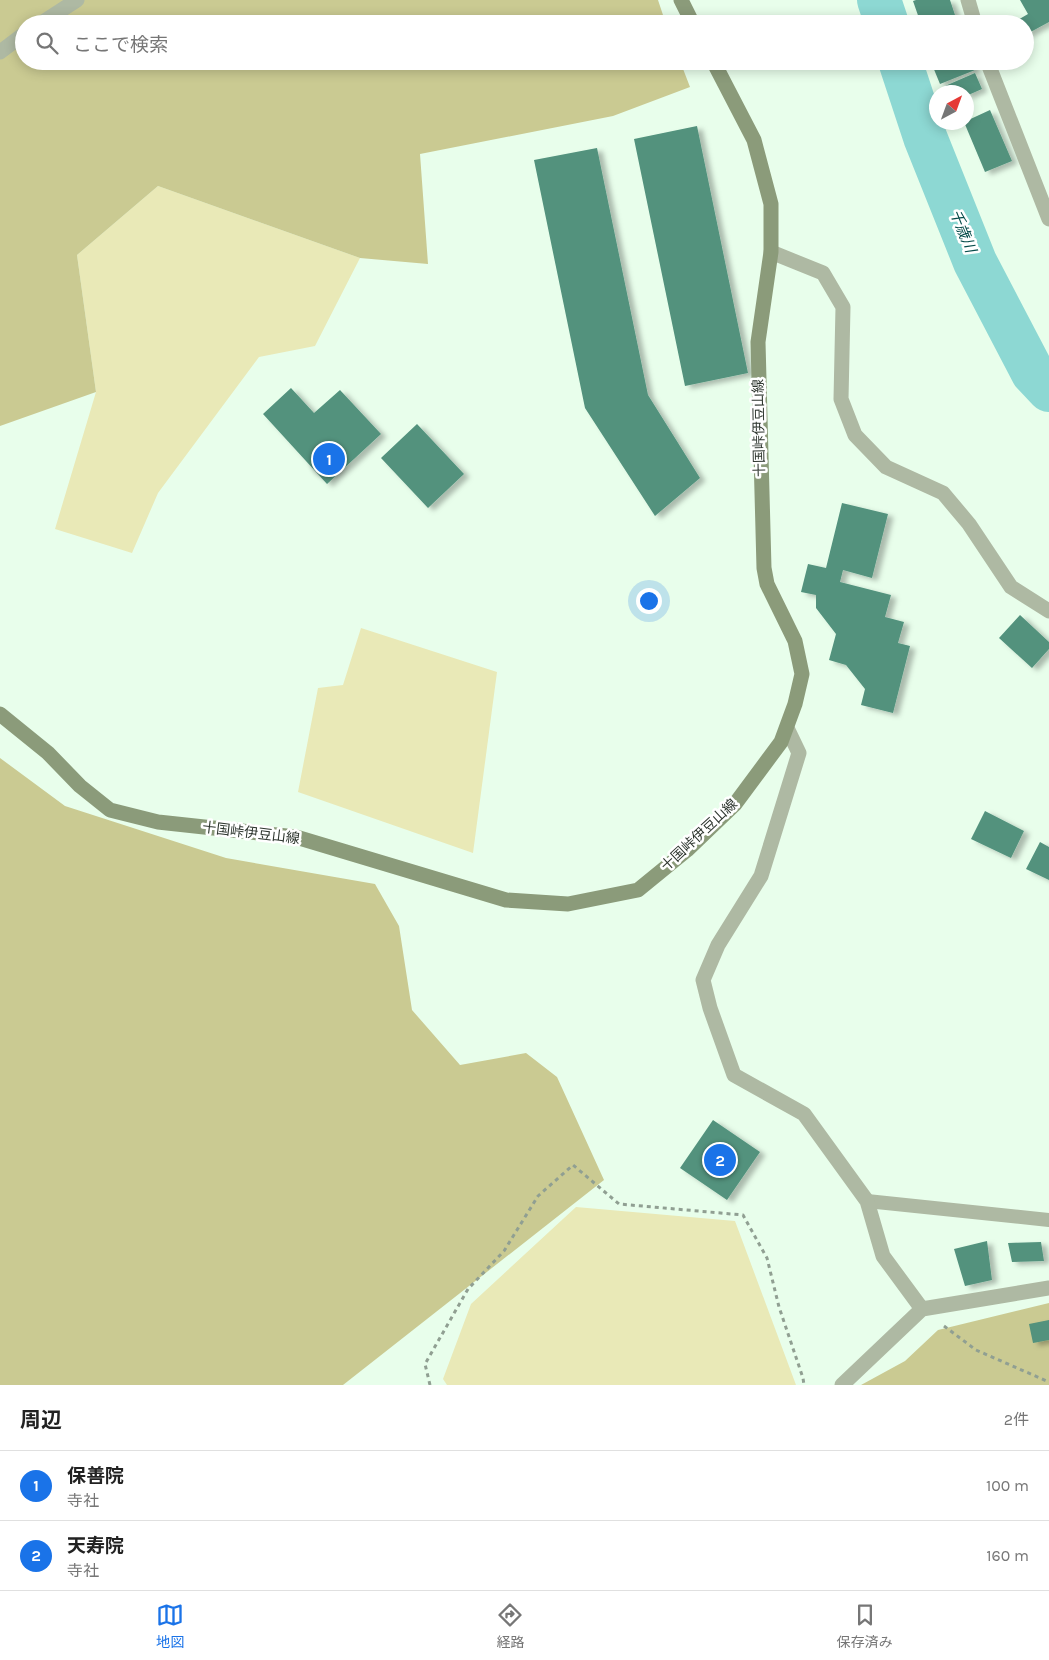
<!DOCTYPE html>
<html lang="ja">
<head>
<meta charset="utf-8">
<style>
	body { margin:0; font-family:Karla,"Noto Sans JP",sans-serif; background:#f2f2f2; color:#222 }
	.compass { position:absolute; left:929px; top:85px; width:45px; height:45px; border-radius:50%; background:#fff; box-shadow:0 2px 12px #0003; rotate:41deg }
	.you { position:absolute; left:648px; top:600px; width:18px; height:18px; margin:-12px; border:4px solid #fff; border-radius:50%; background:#1a73e8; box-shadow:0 0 0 8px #1a73e833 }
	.badge { display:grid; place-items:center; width:32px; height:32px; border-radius:50%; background:#1a73e8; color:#fff; font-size:16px; font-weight:700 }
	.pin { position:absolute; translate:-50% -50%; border:2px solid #fff; box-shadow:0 1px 5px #0006 }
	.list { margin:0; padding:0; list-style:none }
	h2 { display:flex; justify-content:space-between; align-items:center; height:65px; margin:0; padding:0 20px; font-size:21px }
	h2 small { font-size:16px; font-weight:400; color:#767676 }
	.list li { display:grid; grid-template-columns:32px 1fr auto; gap:15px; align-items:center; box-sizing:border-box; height:70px; padding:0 20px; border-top:1px solid #e0e0e0 }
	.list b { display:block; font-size:19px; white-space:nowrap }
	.list p { margin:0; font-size:16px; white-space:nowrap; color:#767676 }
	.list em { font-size:16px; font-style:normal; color:#767676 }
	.icon { flex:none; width:28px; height:28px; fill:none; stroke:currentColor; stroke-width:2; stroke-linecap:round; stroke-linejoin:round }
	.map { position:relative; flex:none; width:1049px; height:1385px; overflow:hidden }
	.search { position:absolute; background:#fff; box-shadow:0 2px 12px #0003; left:15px; right:15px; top:15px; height:55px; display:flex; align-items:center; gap:12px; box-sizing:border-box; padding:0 18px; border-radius:28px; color:#767676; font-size:19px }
	.sheet { height:205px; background:#fff }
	nav { display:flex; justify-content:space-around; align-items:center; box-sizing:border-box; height:70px; border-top:1px solid #e0e0e0; background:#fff; font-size:14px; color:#767676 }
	nav a { display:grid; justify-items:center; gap:2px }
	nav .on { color:#1a73e8 }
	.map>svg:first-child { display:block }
	.green { fill:#e9e9b7 }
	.forest { fill:#caca92 }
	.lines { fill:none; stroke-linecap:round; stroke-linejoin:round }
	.river { stroke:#8dd8d3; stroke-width:44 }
	.building { fill:#52927d; filter:url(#shadow) }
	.path { stroke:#909f92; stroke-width:3; stroke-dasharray:4 4; stroke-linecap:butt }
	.service { stroke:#aeb9a3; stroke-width:14 }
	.minor { stroke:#aeb9a3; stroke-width:15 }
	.tertiary { stroke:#aeb9a3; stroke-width:15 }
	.secondary { stroke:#8b9b7a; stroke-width:15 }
	.labels { text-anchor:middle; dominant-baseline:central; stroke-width:5; stroke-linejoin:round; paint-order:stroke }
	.street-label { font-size:14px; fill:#2d352e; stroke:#fff }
	.water-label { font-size:15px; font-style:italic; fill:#064c4a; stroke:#fff }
</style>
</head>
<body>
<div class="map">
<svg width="1049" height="1385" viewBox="0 0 1049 1385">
	<defs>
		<filter id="shadow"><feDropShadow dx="5.5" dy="3" stdDeviation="2.5" flood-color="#0004"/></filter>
	</defs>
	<rect width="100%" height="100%" fill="#e8feeb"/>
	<!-- green -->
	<path class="green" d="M158 186 360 258 315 346 259 357 158 493 132 553 55 529 96 392 77 255Z
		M361 628 497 672 473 853 298 792 318 688 343 685Z
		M576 1207 735 1221 796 1385H447L443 1379 471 1304Z"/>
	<!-- forest -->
	<path class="forest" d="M0 0H658L666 24H24V61H680L690 87 613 116 420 154 428 264 360 258 158 186 77 255 96 392 0 426Z
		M0 758 65 806 226 858 375 884 399 926 412 1010 460 1065 526 1053 557 1077 604 1180 343 1385H0Z
		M1049 1303V1385H861L905 1361 938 1330Z"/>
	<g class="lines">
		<!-- river -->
		<path class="river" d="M879 0 887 24
			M900 61 925 137 975 262 1033 373 1049 390"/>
	</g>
	<!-- building -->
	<path class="building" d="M916 0H950L958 24H921L913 1Z
		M1020 0H1049V22L1025 35V24H1011L1028 14Z
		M946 61H971L975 70 940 84 933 67Z
		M975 73 982 89 966 96V92H948L945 86Z
		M990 110 1012 161 985 172 964 122Z
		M697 126 748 373 685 386 634 139Z
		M597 148 648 395 700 478 655 516 585 408 534 160Z
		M291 388 314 413 340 390 381 434 327 484 263 414Z
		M417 424 464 474 428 508 381 458Z
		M842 503 888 514 872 578 843 570 840 582 891 595 885 617 904 622 898 643 910 646 893 713 861 705 865 689 846 665 829 660 836 634 816 608V595L801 592 808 564 826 568Z
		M1020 615 1049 642V649L1032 668 999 638Z
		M985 811 1024 831 1011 858 971 839Z
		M1040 842 1049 847V880L1026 869Z
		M713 1120 760 1152 727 1200 680 1168Z
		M987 1241 992 1280 965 1286 954 1249Z
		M1041 1242 1044 1261 1012 1262 1008 1243Z
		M1049 1320V1340L1033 1343 1029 1324Z"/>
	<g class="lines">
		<!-- path -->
		<path class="path" d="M944 1326 976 1350 1049 1382
			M430 1385 425 1364 468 1289 504 1251 538 1196 573 1165 619 1204 743 1215 767 1258 779 1307 803 1378 804 1385"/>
		<!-- service -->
		<path class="service" d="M867 1201 1049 1220"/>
		<!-- minor -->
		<path class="minor" d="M40 24 77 0
			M0 52 24 34
			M787 728 799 753 761 876 718 945 703 980 710 1008 734 1075 804 1114 867 1201 883 1256 922 1309
			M842 1385 922 1309 1049 1288"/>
		<!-- tertiary -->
		<path class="tertiary" d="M968 0 975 24
			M987 61 1049 219
			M771 252 823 273 843 307 841 399 855 435 886 467 943 493 969 524 1011 587 1049 611"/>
		<!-- secondary -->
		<path class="secondary" d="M681 0 693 24
			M0 714 48 753 80 786 110 810 158 822 296 837 506 900 568 904 638 890 687 850 735 804 781 742 795 704 802 674 795 641 767 584 764 568 758 342 771 252V204L754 140 713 61"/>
	</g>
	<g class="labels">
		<!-- street labels -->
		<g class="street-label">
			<text transform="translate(759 428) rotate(-91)">十国峠伊豆山線</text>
			<text transform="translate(251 833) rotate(7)">十国峠伊豆山線</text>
			<text transform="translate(699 835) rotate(-43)">十国峠伊豆山線</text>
		</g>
		<!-- water labels -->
		<g class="water-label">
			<text transform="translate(963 231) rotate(68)">千歳川</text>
		</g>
	</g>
</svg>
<svg class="compass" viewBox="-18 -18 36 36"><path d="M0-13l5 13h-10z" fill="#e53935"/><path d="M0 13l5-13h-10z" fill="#767676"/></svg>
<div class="you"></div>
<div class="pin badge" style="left:329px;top:459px">1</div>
<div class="pin badge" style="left:720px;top:1160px">2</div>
<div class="search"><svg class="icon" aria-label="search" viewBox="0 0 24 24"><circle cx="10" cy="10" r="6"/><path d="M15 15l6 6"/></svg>ここで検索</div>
</div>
<section class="sheet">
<h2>周辺<small>2件</small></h2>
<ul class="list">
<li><span class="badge">1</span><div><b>保善院</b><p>寺社</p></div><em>100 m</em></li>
<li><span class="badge">2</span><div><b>天寿院</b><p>寺社</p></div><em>160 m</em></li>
</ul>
</section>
<nav>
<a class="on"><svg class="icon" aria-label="map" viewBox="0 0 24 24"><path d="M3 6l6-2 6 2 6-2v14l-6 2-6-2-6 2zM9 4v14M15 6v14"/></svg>地図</a>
<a><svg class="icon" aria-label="directions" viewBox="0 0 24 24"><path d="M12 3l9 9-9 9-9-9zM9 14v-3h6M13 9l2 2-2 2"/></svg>経路</a>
<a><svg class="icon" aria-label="saved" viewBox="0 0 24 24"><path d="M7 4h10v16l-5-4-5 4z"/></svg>保存済み</a>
</nav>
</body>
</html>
